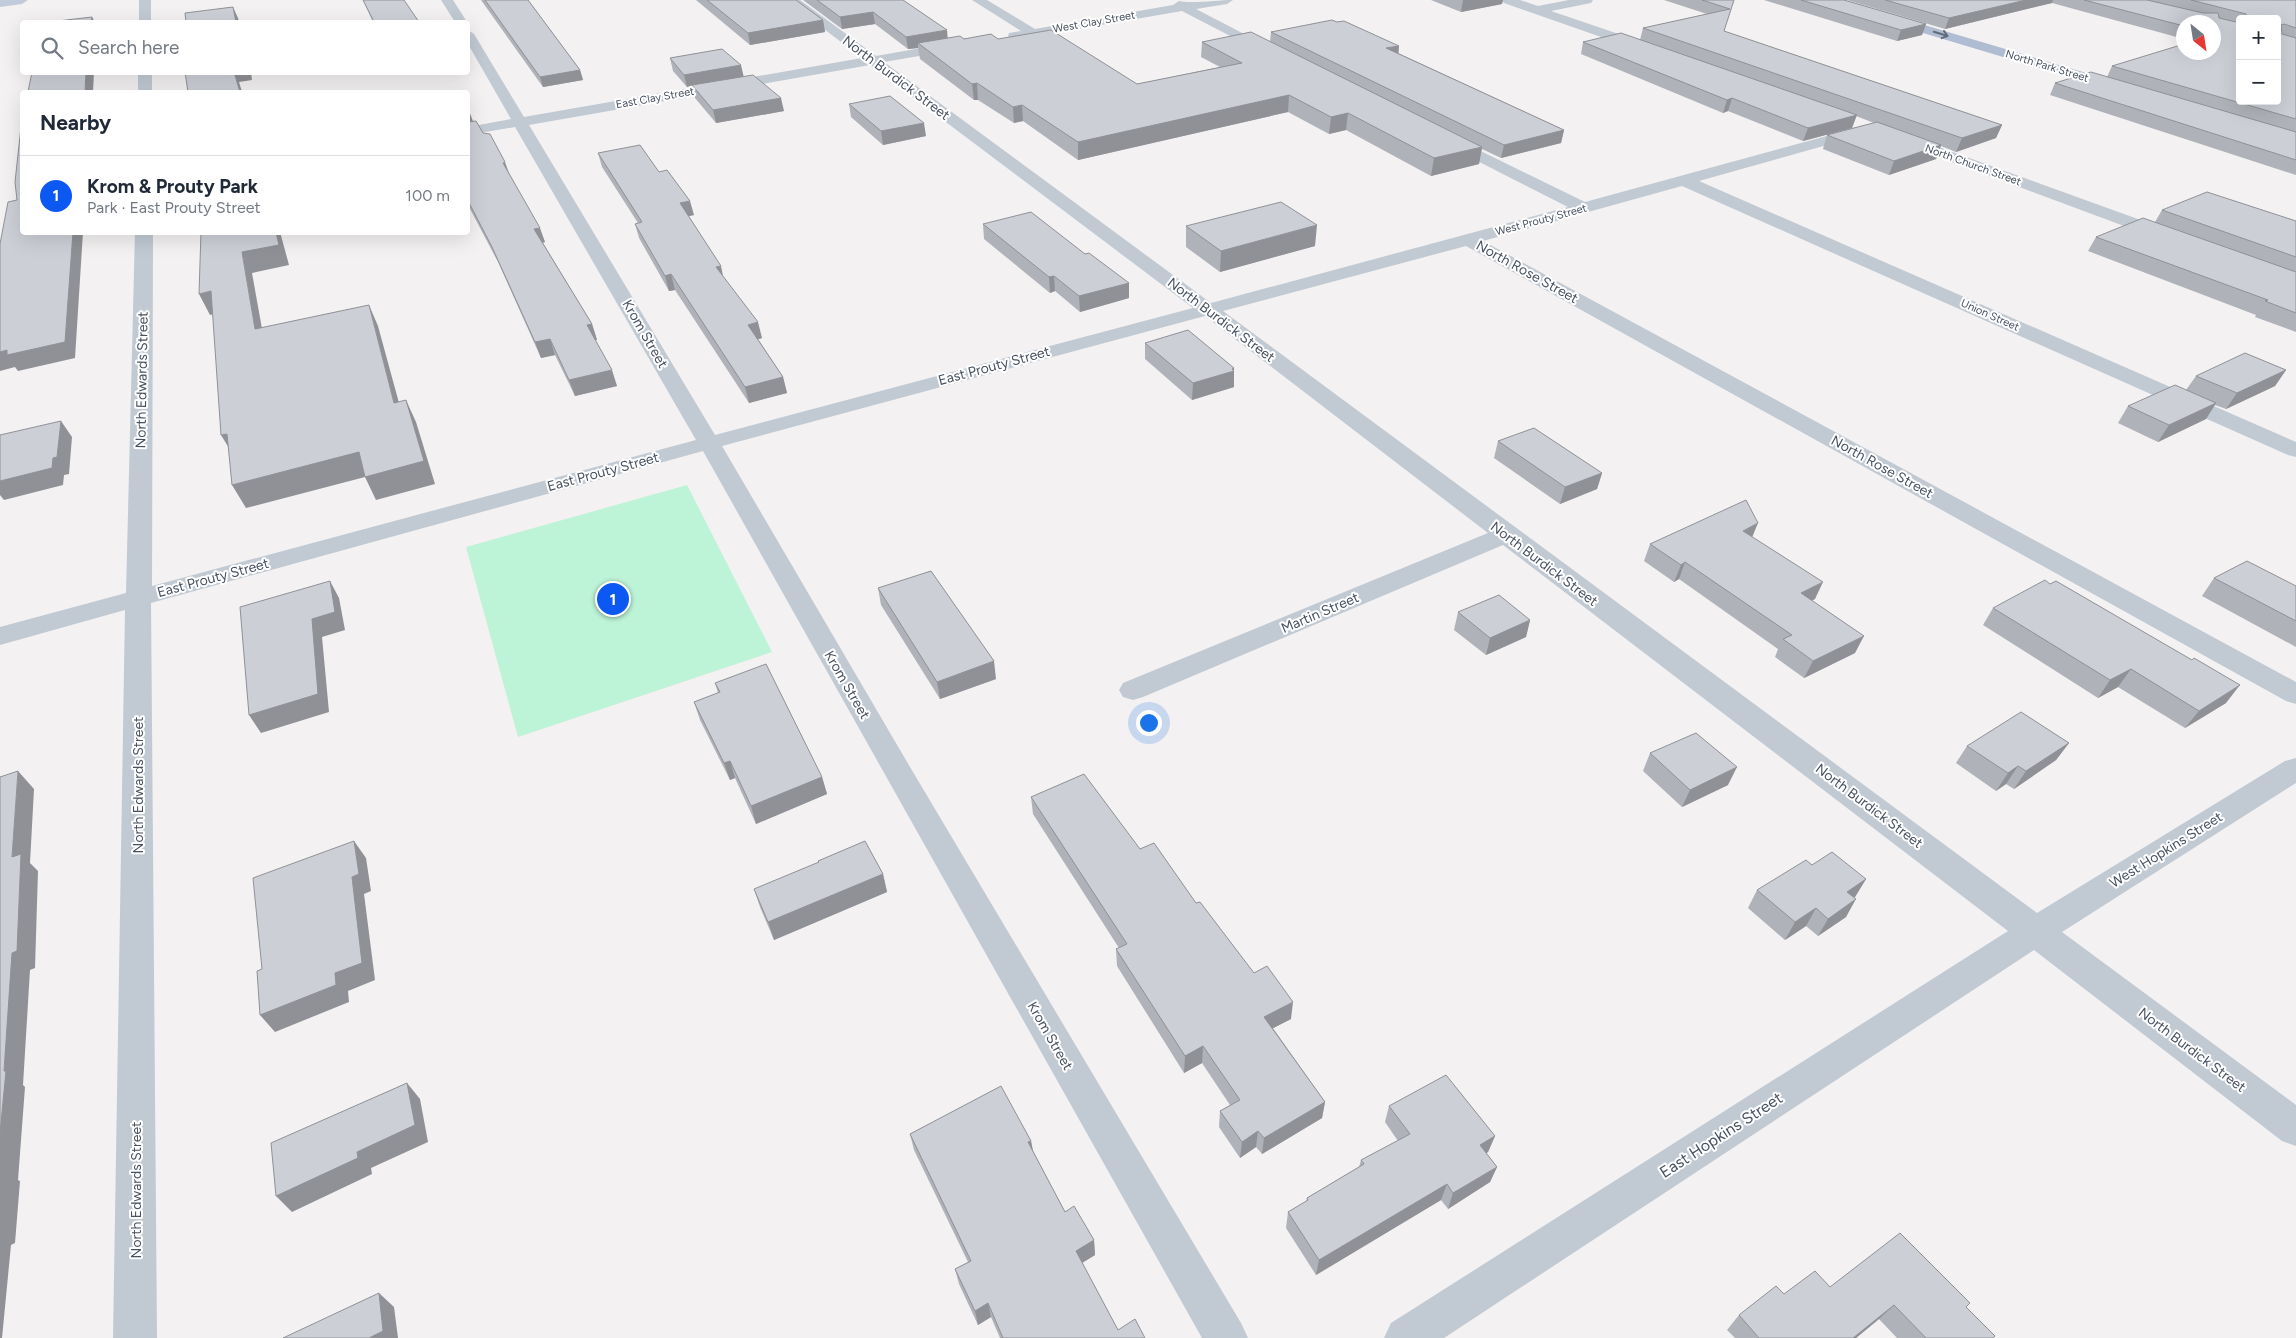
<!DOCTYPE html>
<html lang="en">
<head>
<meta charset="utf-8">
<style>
	body { margin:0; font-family:Figtree,sans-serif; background:#f2f2f3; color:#1f2937 }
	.controls { position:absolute; right:15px; top:15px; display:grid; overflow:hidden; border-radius:5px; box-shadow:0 5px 20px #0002 }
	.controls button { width:45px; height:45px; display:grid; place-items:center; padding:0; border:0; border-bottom:1px solid #e0e1e3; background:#fff; color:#1f2937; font:25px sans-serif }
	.compass { position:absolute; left:2176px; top:15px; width:45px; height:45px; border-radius:50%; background:#fff; box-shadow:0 5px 20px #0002; rotate:150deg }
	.you { position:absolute; left:1148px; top:722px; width:18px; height:18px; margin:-12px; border:4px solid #fff; border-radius:50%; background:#1a73e8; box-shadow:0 0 0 8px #1a73e833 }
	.badge { display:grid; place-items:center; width:32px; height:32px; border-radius:50%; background:#0b58f2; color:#fff; font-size:16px; font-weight:700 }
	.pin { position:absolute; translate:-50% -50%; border:2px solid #fff; box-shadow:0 1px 5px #0006 }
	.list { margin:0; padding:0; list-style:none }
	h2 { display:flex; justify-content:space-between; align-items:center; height:65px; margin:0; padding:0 20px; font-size:21px }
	h2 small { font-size:16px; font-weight:400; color:#747a83 }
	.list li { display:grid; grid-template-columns:32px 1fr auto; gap:15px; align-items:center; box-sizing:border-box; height:80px; padding:0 20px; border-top:1px solid #e0e1e3 }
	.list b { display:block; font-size:19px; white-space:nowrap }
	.list p { margin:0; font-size:16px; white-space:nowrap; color:#747a83 }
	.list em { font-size:16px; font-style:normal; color:#747a83 }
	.icon { flex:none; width:28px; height:28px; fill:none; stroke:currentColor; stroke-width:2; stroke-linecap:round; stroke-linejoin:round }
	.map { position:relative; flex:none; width:2296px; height:1338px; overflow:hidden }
	.search { position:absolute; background:#fff; box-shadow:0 5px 20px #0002; left:20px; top:20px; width:450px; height:55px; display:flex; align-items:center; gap:12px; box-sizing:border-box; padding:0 18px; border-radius:5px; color:#747a83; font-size:19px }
	.panel { position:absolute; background:#fff; box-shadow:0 5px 20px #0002; left:20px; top:90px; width:450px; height:145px; border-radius:5px }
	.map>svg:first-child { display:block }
	.green { fill:#bdf3d7 }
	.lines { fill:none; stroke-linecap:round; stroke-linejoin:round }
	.street { fill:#c1c9d3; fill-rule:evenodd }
	.secondary { fill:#c2cbdb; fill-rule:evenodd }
	.primary { fill:#afbcd1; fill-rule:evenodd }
	.wall { fill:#afb2b8; fill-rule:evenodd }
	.shaded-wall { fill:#8f9196 }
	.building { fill:#cccfd6; stroke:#8f9196 }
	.oneway { stroke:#616c7c }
	.labels { text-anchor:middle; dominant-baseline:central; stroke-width:4; stroke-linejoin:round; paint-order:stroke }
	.far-street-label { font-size:11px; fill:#475160; stroke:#fff }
	.street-label { font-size:14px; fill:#475160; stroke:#fff }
	.near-street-label { font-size:16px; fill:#475160; stroke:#fff }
</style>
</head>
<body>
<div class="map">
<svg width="2296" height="1338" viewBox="0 0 2296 1338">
	<rect width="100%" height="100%" fill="#f3f1f1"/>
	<!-- green -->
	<path class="green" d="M687 485 772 652 518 737 466 547Z"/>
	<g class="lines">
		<!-- street -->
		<path class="street" d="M139 0H151V22H139Z
			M441 0H453L467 22H455Z
			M786 0H800L876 56 955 42 960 43 961 46 960 49 884 62 1211 303 1568 207 1442 143 1439 140 1442 137H1452L1585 202 1856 128H1866L1868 131 1866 134 1699 181 2296 442V457L2288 455 1682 186 1483 241 2296 682V704L2286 701 1466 246 1223 311 2037 913 2285 761 2296 758V783L2062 932 2296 1105V1146L2282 1141 2034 950 1444 1338H1384L1391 1323 2008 931 1503 545 1143 697 1133 700 1123 697 1119 690 1123 683 1488 533 1205 316 722 446 910 767 1241 1323 1248 1338H1202L703 451 151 603 157 1338H113L125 610 0 645V627L126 593 135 232H153L152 586 696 440 515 127 468 135V127L511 119 468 44V30L474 34 524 117 862 58ZM870 65 1193 308 715 435 529 125Z
			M972 0H987L1035 29 1173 5 1179 1C1191 4 1218 0 1233 0L1227 4 1196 9 1277 51 1270 55 1265 54 1182 11 1014 40 1008 36 1009 33 1021 31Z
			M1502 0H1520L1538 6 1569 0H1593L1591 3 1551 11 1651 45 1653 48 1646 52 1641 51 1504 3Z
			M138 72H152V92H138Z
			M1903 134 2171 231 2174 235 2171 239H2159L1898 142 1895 139 1898 136Z"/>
		<!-- secondary -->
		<path class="secondary" d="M0 0H28L22 4 0 7Z"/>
		<!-- primary -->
		<path class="primary" d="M1821 0H1840L2120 83 2122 86 2115 90 2110 89 1823 3Z"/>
	</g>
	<!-- wall -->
	<path class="wall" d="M363 0 419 22H373Z
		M481 0H528L580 70 583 80 543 87Z
		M696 0H796L823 20 825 32 750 45Z
		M803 0H903L948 38 998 39 1137 84 1220 67 1201 57 1202 42H1270L1271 32 1399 46 1398 53 1564 130 1561 143 1501 158 1482 149 1479 164 1431 176 1346 130 1329 134 1288 112 1078 160 1023 121 1014 123 978 100H974L920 59 918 48 908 49 875 24 842 29Z
		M1431 0H1503L1502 4 1461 12Z
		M1664 0H1734L1724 31 2002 125 1996 138 1956 152 1941 146 1936 159 1889 175 1823 149 1827 135 1874 123 1856 116 1852 128 1803 141 1728 111 1723 113 1581 54 1583 42 1640 40 1643 28 1707 14Z
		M1764 0H1844L1926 24 1922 35 1897 41Z
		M1847 0H2296V175L2050 95 2055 83 2107 77 2112 66 2214 52V22H2184V39L2052 3 1945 29ZM2240 19H2277L2240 101Z
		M670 58 743 76 784 111 716 123 695 98 693 86 687 87 673 71Z
		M849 104 926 136 883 145 851 117Z
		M468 108 473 122 509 173 545 242 543 243 592 324 597 340H595L617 386 575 396 555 355 541 358 498 262 468 205Z
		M598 153 659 172 694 215 689 216 723 276 762 338 758 339 783 377 787 393 749 403 675 290 669 291 639 238 635 224 638 223 602 167Z
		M2162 210 2296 221V332L2255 317 2256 315 2088 251 2096 237 2155 222Z
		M983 224 1129 298 1080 312 1055 291 1050 293 984 239Z
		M1186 226 1315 246 1220 272 1186 247Z
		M1145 343 1234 368V387L1192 400 1145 359Z
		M2286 370 2275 386 2226 409 2215 405 2206 419 2158 442 2118 423 2128 406 2186 390 2196 376Z
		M1498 441 1602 473 1597 489 1560 504 1494 458Z
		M1752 537 1815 599 1812 600 1855 653 1804 678 1775 657 1778 649 1679 579 1674 582 1644 561 1650 544Z
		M2214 578 2296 586V647L2202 596Z
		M878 588 996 679 940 699 881 605Z
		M1993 608 2226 703 2185 728 2118 687 2098 698 1983 625Z
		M1458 612 1530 620 1526 637 1486 655 1454 630Z
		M715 683 822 777 827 794 756 824 735 778 730 780 700 720 694 702 718 693Z
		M2069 743 2056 760 2014 789 2006 784 1996 791 1956 763 1967 746Z
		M1650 753 1728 785 1682 807 1643 771Z
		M1031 797 1140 849 1196 903 1254 973 1291 1019 1273 1028 1325 1102 1322 1118 1262 1154 1256 1147 1240 1158 1219 1127 1220 1111 1230 1105 1202 1063 1184 1073 1117 966 1116 949 1119 948 1033 814Z
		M1812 865 1866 879 1855 897H1854L1846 917 1818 936 1806 926 1785 940 1748 908 1757 890Z
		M883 874 887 892 774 940 760 907 754 889Z
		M1389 1106 1495 1136 1488 1152 1486 1153 1497 1167 1490 1182 1448 1209 1441 1200 1316 1275 1286 1228 1288 1212 1306 1202 1307 1198 1359 1167 1361 1160 1398 1141 1385 1122Z
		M910 1134 1031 1141 1033 1151 1065 1212 1094 1240 1095 1255 1082 1263 1118 1330 1145 1338H1000L991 1317 978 1325 959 1284 955 1269 968 1262 914 1150Z
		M1830 1287 1966 1307 1993 1338H1897L1879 1319 1856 1338H1735L1727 1330 1739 1315 1784 1294Z"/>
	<!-- shaded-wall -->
	<path class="shaded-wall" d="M1463 0H1503L1502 4 1461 12Z
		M2026 0H2053L2052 3 1945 29 1949 18Z
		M233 7 238 18 239 22H236Z
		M873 12 875 24 842 29 840 17Z
		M92 17 95 22H91Z
		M823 20 825 32 750 45 748 33Z
		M1926 24 1922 35 1897 41 1901 30Z
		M947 30 948 42 918 43V48L908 49 906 37Z
		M1399 46 1398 58 1386 48Z
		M741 65 744 78 687 87 684 75Z
		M580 70 583 80 543 87 540 77Z
		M86 72H94L93 92H85Z
		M234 72H251L252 80 239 82 242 92H240Z
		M977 83 978 100H974L972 84Z
		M1289 95 1288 112 1078 160V142Z
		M781 98 784 111 716 123 713 110Z
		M1732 98 1728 111 1723 113 1727 100Z
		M1022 105 1023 121 1014 123 1013 107Z
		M468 111H469L474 124 468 126Z
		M1348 113 1346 130 1329 134 1331 117Z
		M1857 115 1852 128 1803 141 1808 128Z
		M924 123 926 136 883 145 881 131Z
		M2002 125 1996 138 1956 152 1962 138Z
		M1564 130 1561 143 1501 158 1504 145Z
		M1941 145 1936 159 1889 175 1894 161Z
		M1482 147 1479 164 1431 176 1434 158Z
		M505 162 510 176 503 163Z
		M690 201 694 215 684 217 680 203Z
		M1317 225 1315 246 1220 272 1221 251Z
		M540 228 545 242 539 243 534 229Z
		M73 232H83L75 358 18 371 15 367 0 371V352Z
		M276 232H280L289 265 252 273 266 351 255 329 242 252Z
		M721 266 724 281 716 267Z
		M671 274 675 290 669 291 665 276Z
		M1054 276 1055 291 1050 293 1049 277Z
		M1129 283V298L1080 312 1079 296Z
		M211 291 222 312 210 315 199 294Z
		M369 305 378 326 405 425 394 403Z
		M758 322 762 338 752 341 748 325Z
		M592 324 597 340 592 341 587 325Z
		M550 339 555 355 541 358 535 342Z
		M1234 368V387L1192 400 1193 383Z
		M612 370 617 386 575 396 569 380Z
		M2286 370 2275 386 2226 409 2237 393Z
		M783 377 787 393 749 403 745 387Z
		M406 400 416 422 435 484 376 500 365 477 246 508 232 485Z
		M2216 403 2206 419 2158 442 2169 425Z
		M61 421 72 437 69 474 64 475 63 485 4 500 0 495V481L53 458Z
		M227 434 235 458 221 435Z
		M1602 473 1597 489 1560 504 1565 487Z
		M1758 523 1751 540 1743 531Z
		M1685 562 1679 579 1674 582 1681 565Z
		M330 581 339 598 345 630 322 637 329 712 261 733 249 715 312 619Z
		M1823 582 1815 599 1793 610 1801 593Z
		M1530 620 1526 637 1486 655 1490 638Z
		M1864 636 1855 653 1804 678 1813 661Z
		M994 661 996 679 940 699 937 682Z
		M2131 669 2118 687 2098 698 2110 680Z
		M2240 685 2226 703 2185 728 2199 711Z
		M2069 743 2056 760 2014 789 2026 771Z
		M730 761 735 778 730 780 724 763Z
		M2018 766 2006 784 1996 791 2008 773Z
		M1737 767 1728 785 1682 807 1690 790Z
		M18 771 34 789 30 863 38 871 35 968 30 970 23 1085 25 1087 18 1180 20 1181 15 1243 11 1245 2 1338H0V1133L4 1071 12 857Z
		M822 777 827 794 756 824 751 806Z
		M354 841 366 858 371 891 364 894 375 980 348 991 349 1002 275 1032 260 1015 335 973 352 877Z
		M883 874 887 892 774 940 768 922Z
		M1866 879 1855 897 1836 909 1847 892Z
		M1856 899 1846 917 1818 936 1828 919Z
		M1816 908 1806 926 1785 940 1795 922Z
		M1293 1002 1291 1019 1262 1034 1264 1017Z
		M1203 1046 1202 1063 1184 1073 1185 1056Z
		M407 1083 420 1099 428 1142 371 1168 372 1174 292 1212 276 1196 357 1152Z
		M1325 1102 1322 1118 1262 1154 1264 1138Z
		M1258 1131 1256 1147 1240 1158 1242 1142Z
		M1495 1136 1488 1152 1474 1161 1480 1145Z
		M1031 1141 1034 1157 1028 1142Z
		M1497 1167 1490 1182 1448 1209 1453 1193Z
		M1447 1184 1441 1200 1316 1275 1319 1260Z
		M1094 1240 1095 1255 1077 1266 1076 1251Z
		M379 1293 394 1307 398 1338H369Z
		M988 1303 991 1317 978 1325 975 1311Z
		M1894 1305 1879 1319 1856 1338H1853Z"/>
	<!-- building -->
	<path class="building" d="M363 0H404L419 22H374Z
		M485 0H528L580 70 540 77Z
		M707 0H796L823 20 748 33Z
		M817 0H903L947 30 906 37 873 12 840 17Z
		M1702 0H1734L1724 31 2002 125 1962 138 1643 28 1730 9Z
		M1801 0H1844L1926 24 1901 30Z
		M1885 0H2026L1949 18Z
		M2084 0H2147L2203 13H2218L2219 18 2240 23V101H2277V19H2247L2246 14 2191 0H2296V28L2284 24 2281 25 2282 34 2296 38V119L2112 66 2184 44V52H2214V22H2184V26Z
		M233 7 236 22H186L185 13Z
		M92 17 91 22H49Z
		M1332 20 1337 22 1344 21 1399 46 1386 48 1564 130 1504 145 1271 32Z
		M1051 30 1137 84 1242 63 1202 42 1251 32 1482 147 1434 158 1348 113 1331 117 1289 95 1078 142 1022 105 1013 107 977 83 972 84 918 43 960 36 964 39 991 34 998 39Z
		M1621 33 1857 115 1808 128 1732 98 1727 100 1583 42Z
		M722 49 741 65 684 75 670 58Z
		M32 72H86L85 92H28Z
		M185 72H234L240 92H188Z
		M2091 72 2296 132V160L2055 83Z
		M753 75 781 98 713 110 692 85Z
		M890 96 924 123 881 131 849 104Z
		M22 119V232H73L65 342 7 355V350L0 352V244L8 202 17 200 15 182 21 127Z
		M476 121 483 133 490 134 505 162 503 163 540 228 534 229 592 324 587 325 612 370 569 380 550 339 535 342 492 247 468 201V122Z
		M1877 122 1941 145 1894 161 1827 135Z
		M640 145 659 172 667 170 690 201 680 203 721 266 716 267 758 322 748 325 783 377 745 387 671 274 665 276 635 224 642 222 598 153Z
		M2207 192 2296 221V257L2162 210Z
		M1281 202 1317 225 1221 251 1186 226Z
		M1031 212 1085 254 1089 253 1129 283 1079 296 1054 276 1049 277 983 224Z
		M2143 218 2296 272V313L2265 301 2268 300 2096 237Z
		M201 232H276L279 245 242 252 255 329 369 305 394 403 406 400 424 461 365 477 359 452 232 485 227 434 221 435 211 291 199 294Z
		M1188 330 1234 368 1232 369 1234 371 1193 383 1145 343Z
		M2245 353 2286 370 2237 393 2196 376Z
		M2175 385 2216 403 2169 425 2128 406Z
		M61 421 57 457 53 458 52 468 0 481V435Z
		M1534 428 1602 473 1565 487 1498 441Z
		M1746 500 1758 523 1743 531 1823 582 1801 593 1864 636 1813 661 1783 639 1792 635 1685 562 1681 565 1650 544Z
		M2247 561 2296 586V621L2214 578Z
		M931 571 994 661 937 682 878 588Z
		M2045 580 2050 584 2056 581 2192 660 2194 658 2240 685 2199 711 2131 669 2110 680 1993 608Z
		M330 581 335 612 312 619 318 694 249 715 240 607Z
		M1499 595 1530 620 1490 638 1458 612Z
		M766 664 822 777 751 806 730 761 724 763 694 702 720 692 715 683Z
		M2021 712 2069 743 2026 771 2018 766 2008 773 1967 746Z
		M1696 733 1737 767 1690 790 1650 753Z
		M18 771 12 857 21 854 17 951 12 953 4 1071H6L0 1133V777Z
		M1084 774 1140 849 1154 843 1196 903 1200 902 1254 973 1267 966 1293 1002 1264 1017 1325 1102 1264 1138 1258 1131 1242 1142 1220 1111 1240 1100 1203 1046 1185 1056 1116 949 1127 944 1031 797Z
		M354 841 359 874 352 877 362 963 335 973 336 985 260 1015 257 971 262 969 253 878Z
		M865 841 883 874 768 922 754 889 819 862 818 861Z
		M1832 852 1866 879 1847 892 1856 899 1828 919 1816 908 1795 922 1757 890 1806 860 1812 865Z
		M1446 1075 1495 1136 1480 1145 1497 1167 1453 1193 1447 1184 1319 1260 1288 1212 1308 1200 1307 1198 1364 1164 1361 1160 1410 1134 1389 1106Z
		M407 1083 415 1125 357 1152 358 1158 276 1196 271 1143Z
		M1001 1086 1031 1141 1028 1142 1065 1212 1074 1206 1094 1240 1076 1251 1118 1330 1135 1319 1145 1338H1003L988 1303 975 1311 955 1269 971 1261 910 1134Z
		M1900 1233 1970 1303 1966 1307 1995 1336 1993 1338H1926L1894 1305 1853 1338H1759L1739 1315 1776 1286 1784 1294 1815 1271 1830 1287Z
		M379 1293 383 1331 369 1338H283Z"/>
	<!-- one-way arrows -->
	<defs><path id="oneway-shaft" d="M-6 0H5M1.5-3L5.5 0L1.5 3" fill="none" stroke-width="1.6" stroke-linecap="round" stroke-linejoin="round" transform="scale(1.25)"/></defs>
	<use class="oneway" href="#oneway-shaft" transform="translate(1941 34) rotate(17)"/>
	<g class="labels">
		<!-- far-street labels -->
		<g class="far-street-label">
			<text transform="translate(1094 22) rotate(-10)">West Clay Street</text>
			<text transform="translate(2047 66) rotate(17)">North Park Street</text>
			<text transform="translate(655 98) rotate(-10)">East Clay Street</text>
			<text transform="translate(1973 165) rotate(20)">North Church Street</text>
			<text transform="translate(1541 220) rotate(-15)">West Prouty Street</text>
			<text transform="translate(1990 315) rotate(24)">Union Street</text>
		</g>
		<!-- street labels -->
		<g class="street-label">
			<text transform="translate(896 78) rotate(37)">North Burdick Street</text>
			<text transform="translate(1527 272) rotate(29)">North Rose Street</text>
			<text transform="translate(1221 320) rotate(37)">North Burdick Street</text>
			<text transform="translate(645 334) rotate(60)">Krom Street</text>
			<text transform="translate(994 366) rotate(-15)">East Prouty Street</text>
			<text transform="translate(142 380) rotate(-89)">North Edwards Street</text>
			<text transform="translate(1882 467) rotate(29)">North Rose Street</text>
			<text transform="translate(603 472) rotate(-15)">East Prouty Street</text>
			<text transform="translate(1544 564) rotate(37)">North Burdick Street</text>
			<text transform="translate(213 578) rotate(-15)">East Prouty Street</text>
			<text transform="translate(1320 613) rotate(-23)">Martin Street</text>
			<text transform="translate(847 685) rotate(60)">Krom Street</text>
			<text transform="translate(138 785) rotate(-90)">North Edwards Street</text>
			<text transform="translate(1869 806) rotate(37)">North Burdick Street</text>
			<text transform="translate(2166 850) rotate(-32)">West Hopkins Street</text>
			<text transform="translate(1050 1036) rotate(60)">Krom Street</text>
			<text transform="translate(2192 1050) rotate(37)">North Burdick Street</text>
			<text transform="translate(136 1190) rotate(-90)">North Edwards Street</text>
		</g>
		<!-- near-street labels -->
		<g class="near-street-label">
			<text transform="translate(1721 1135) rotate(-33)">East Hopkins Street</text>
		</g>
	</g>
</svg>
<div class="controls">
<button>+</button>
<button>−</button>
</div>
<svg class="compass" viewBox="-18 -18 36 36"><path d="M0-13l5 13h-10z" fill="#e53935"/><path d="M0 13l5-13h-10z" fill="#747a83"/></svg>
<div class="you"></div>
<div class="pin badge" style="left:613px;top:599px">1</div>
<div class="search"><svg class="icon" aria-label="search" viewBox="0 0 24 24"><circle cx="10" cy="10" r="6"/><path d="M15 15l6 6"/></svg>Search here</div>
<section class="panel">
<h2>Nearby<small></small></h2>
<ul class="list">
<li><span class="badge">1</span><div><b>Krom &amp; Prouty Park</b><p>Park · East Prouty Street</p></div><em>100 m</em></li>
</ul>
</section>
</div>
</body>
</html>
